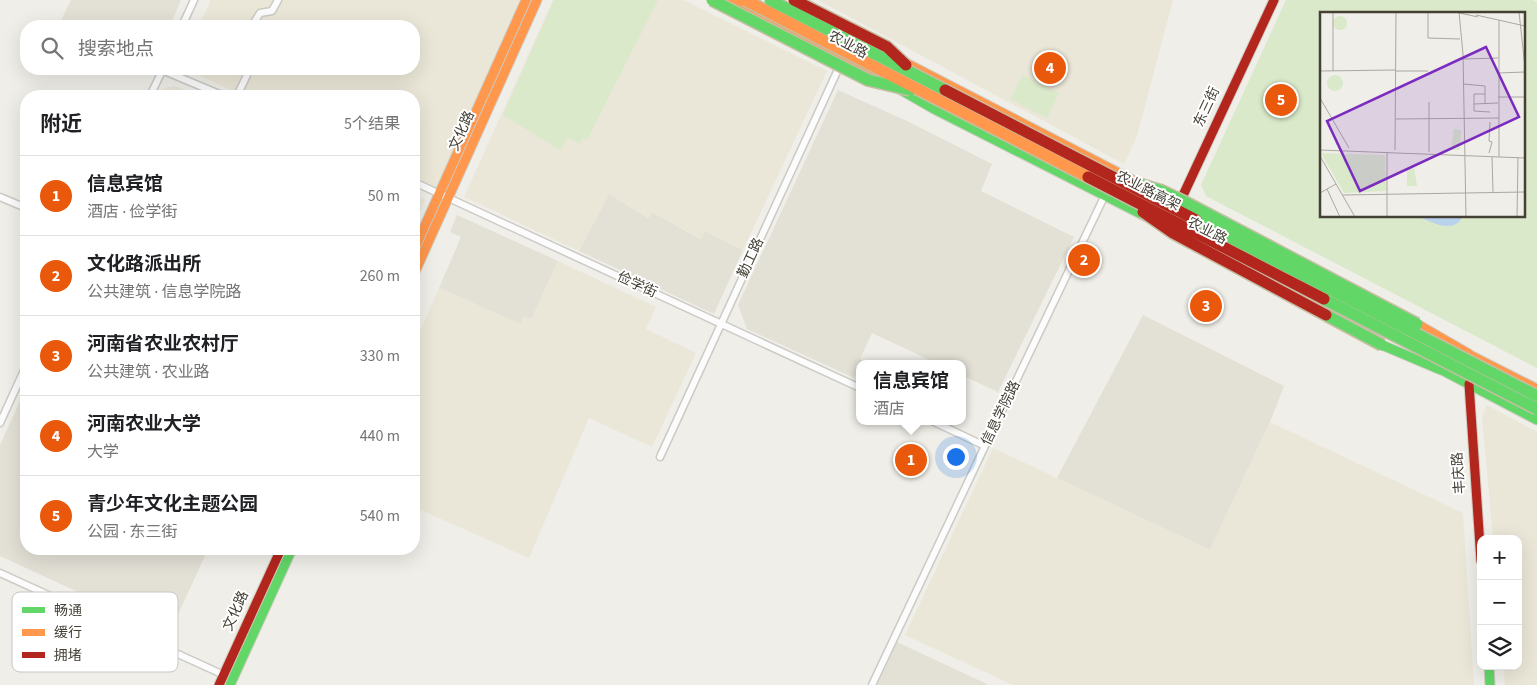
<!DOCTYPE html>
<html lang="zh">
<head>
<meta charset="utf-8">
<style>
	body { margin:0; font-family:"Source Sans 3","Noto Sans SC",sans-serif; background:#f6f6f6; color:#202124 }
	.controls { position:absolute; right:15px; bottom:15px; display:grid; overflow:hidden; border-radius:10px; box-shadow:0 5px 20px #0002 }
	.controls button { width:45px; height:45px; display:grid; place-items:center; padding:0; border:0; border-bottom:1px solid #e0e0e0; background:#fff; color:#202124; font:25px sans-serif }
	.you { position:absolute; left:955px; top:456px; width:18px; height:18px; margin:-12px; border:4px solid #fff; border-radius:50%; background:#1a73e8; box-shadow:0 0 0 8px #1a73e833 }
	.badge { display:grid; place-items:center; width:32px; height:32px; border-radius:50%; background:#ea580c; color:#fff; font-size:16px; font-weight:700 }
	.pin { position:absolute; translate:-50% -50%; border:2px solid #fff; box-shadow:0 1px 5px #0006 }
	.popup { position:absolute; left:856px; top:360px; width:110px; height:65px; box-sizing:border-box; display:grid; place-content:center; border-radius:10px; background:#fff; filter:drop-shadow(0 1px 4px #0005); font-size:16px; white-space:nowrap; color:#757577 }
	.popup b { font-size:19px; color:#202124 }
	.popup::after { content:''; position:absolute; left:50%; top:100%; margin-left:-10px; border:10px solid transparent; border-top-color:#fff }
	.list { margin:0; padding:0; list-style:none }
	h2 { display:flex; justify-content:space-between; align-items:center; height:65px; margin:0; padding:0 20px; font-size:21px }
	h2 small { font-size:16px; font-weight:400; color:#757577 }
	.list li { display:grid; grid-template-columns:32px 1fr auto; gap:15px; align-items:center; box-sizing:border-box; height:80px; padding:0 20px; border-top:1px solid #e0e0e0 }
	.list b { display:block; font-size:19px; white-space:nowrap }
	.list p { margin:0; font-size:16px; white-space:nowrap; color:#757577 }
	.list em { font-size:16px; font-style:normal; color:#757577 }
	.icon { flex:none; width:28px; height:28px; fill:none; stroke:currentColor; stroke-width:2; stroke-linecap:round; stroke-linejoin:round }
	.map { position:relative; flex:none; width:1537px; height:685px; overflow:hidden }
	.search { position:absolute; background:#fff; box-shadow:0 5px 20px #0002; left:20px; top:20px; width:400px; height:55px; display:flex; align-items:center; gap:12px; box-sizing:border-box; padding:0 18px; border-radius:20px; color:#757577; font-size:19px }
	.panel { position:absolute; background:#fff; box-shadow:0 5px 20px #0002; left:20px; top:90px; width:400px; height:465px; border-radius:20px }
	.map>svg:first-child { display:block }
	.residential { fill:#e3e0d6 }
	.education { fill:#eae7d8 }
	.green { fill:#d9e9c9; fill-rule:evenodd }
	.water { fill:#bad3ec }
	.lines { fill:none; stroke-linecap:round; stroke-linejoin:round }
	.street-casing { stroke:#cbcac4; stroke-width:9 }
	.fast-casing { stroke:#ceccc0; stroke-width:11 }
	.slow-casing { stroke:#ceccc0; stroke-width:11 }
	.jam-casing { stroke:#ceccc0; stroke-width:11 }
	.street { stroke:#fdfcfc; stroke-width:6 }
	.fast { stroke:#63d668; stroke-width:9 }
	.slow { stroke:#ff974d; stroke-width:9 }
	.jam { stroke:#b3261e; stroke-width:9 }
	.fast-bridge-casing { stroke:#c6bea4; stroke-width:14; stroke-linecap:butt }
	.slow-bridge-casing { stroke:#c6bea4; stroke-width:14; stroke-linecap:butt }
	.jam-bridge-casing { stroke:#c6bea4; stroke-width:14; stroke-linecap:butt }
	.fast-bridge { stroke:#63d668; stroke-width:11 }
	.slow-bridge { stroke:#ff974d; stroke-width:11 }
	.jam-bridge { stroke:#b3261e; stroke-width:11 }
	.labels { text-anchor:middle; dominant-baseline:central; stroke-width:4; stroke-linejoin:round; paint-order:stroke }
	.street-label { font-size:14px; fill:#444035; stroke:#fff }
	.inset-road { fill:none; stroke:#aba8a0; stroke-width:1 }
	.view { fill:#7b2cbf; fill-opacity:0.15; stroke:#7b2cbf; stroke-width:2.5 }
	.inset-edge { fill:none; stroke:#444035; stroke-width:2.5 }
	.key { fill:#fff; stroke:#c7c6c2; stroke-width:1 }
	.key-label { font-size:14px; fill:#444035 }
</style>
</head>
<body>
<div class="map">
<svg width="1537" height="685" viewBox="0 0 1537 685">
	<rect width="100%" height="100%" fill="#efeee8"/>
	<!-- residential -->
	<path class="residential" d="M71 0H181L170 26H58Z
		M838 90 909 122 992 164 981 191 1074 237 998 392 962 375V364H938L872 333 860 359 862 360 854 378 747 329 738 305Z
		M609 194 648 218 652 212 700 239 705 231 743 250 714 314 579 251Z
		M457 215 558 261 531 320 520 324 439 288 461 237 450 232Z
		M1143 315 1284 386 1270 422 1210 550 1057 478Z
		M26 388V549H189L205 556 169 634 0 556V445Z
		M897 642 989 685H877Z"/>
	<!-- education -->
	<path class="education" d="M211 0H521L437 188 414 177V96H244L185 69H414V26H199Z
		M553 0H683L827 71 743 250 705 231 701 239 652 212 649 218 609 194 579 251 464 197Z
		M818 0H1173L1137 136 1124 164Z
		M174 86 178 87 199 96H161L165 88Z
		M414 195 425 200 414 225Z
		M558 261 656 307 646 329 696 353 652 447 589 418 529 558 414 507V345L439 288 520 324 524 316 531 319Z
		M1487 405 1537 432V685H1505L1504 666H1518V539H1493L1482 416Z
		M1270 422 1463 513 1474 685H1013L905 635 993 448 1210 550Z"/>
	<!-- green -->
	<path class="green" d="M554 0H658L587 140 583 138 580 144 568 138 560 150 503 115Z
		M1286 0H1532L1537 2V368L1206 196 1201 185ZM1321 14H1523V216H1321Z
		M1023 75 1059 93 1047 118 1010 99Z"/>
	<!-- water -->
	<path class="water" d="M1417 216H1463C1454 235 1431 222 1417 216Z"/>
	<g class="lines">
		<!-- street casing -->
		<g class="street-casing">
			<path id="street" d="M182 26 194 0
				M252 26 260 13 272 11 278 0
				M162 70 224 96
				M150 96 163 69
				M237 96 247 75 245 69
				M414 182 860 388
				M0 197 26 208
				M932 421 985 446
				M0 423 26 366
				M660 457 841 63
				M0 573 224 675
				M872 685 985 446 1105 195"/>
		</g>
		<!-- fast casing -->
		<g class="fast-casing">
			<path id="fast" d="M901 90 934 109 1147 217
				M1382 345 1441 370
				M1436 367 1537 420
				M1489 666 1490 685
				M230 685 292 549"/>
		</g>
		<!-- slow casing -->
		<g class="slow-casing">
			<path id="slow" d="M731 0 885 81
				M902 61 1142 185
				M414 250 526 0
				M414 274 537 0
				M1417 324 1469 354
				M1464 352 1537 389"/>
		</g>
		<!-- jam casing -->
		<g class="jam-casing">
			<path id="jam" d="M1179 204 1274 0
				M1469 384 1481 561
				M219 685 281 549"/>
		</g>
		<!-- street -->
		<use href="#street" class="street"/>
		<!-- fast -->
		<use href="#fast" class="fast"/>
		<!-- slow -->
		<use href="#slow" class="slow"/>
		<!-- jam -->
		<use href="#jam" class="jam"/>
		<!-- fast-bridge casing -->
		<g class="fast-bridge-casing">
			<path id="fast-bridge" d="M712 0 868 80 910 90
				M770 0 945 90
				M1135 183 1162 191 1183 201 1417 324
				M1196 220 1537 396
				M1324 299 1537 409
				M1326 315 1382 345"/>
		</g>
		<!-- slow-bridge casing -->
		<g class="slow-bridge-casing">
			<path id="slow-bridge" d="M745 0 1088 177"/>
		</g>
		<!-- jam-bridge casing -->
		<g class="jam-bridge-casing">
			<path id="jam-bridge" d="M794 0 887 47 906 65
				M945 90 1196 220
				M1088 177 1324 299
				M1143 212 1173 233 1326 315"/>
		</g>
		<!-- fast-bridge -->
		<use href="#fast-bridge" class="fast-bridge"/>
		<!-- slow-bridge -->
		<use href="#slow-bridge" class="slow-bridge"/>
		<!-- jam-bridge -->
		<use href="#jam-bridge" class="jam-bridge"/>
	</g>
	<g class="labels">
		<!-- street labels -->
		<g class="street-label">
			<text transform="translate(848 45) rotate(28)">农业路</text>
			<text transform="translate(1207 107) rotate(-65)">东三街</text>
			<text transform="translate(462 131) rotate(-66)">文化路</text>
			<text transform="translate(1148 191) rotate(27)">农业路高架</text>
			<text transform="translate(1207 231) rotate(27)">农业路</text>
			<text transform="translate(751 258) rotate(-65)">勤工路</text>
			<text transform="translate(637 285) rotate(25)">俭学街</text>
			<text transform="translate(1001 413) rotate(-64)">信息学院路</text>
			<text transform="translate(1459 473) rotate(-94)">丰庆路</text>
			<text transform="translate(236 611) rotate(-66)">文化路</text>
		</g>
	</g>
	<!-- overview -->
	<g transform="translate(1320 12)">
		<rect width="205" height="205" fill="#efeee8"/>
		<path d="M13 11a7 7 0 1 1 14 0a7 7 0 1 1-14 0ZM7 71a8 8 0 1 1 16 0a8 8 0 1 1-16 0ZM134 117 141 118 140 138H131ZM1 141 65 143 66 179 24 181ZM94 156 97 174H87V157Z" fill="#d9e9c9"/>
		<path class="inset-road" d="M15 0H99M108 0V26L140 27M135 0 158 5M139 0 143 42 146 205M199 0 205 55M156 3 205 14M179 8V145M143 47 178 46M0 59 76 58M13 59V0M76 59H108M178 61 205 60M143 72 165 74V91M165 82H154V99L170 100M178 85H205M0 86 29 136M109 90V140M154 92 178 91M76 107 179 106M0 138 205 146M75 138 76 0M67 140V205M169 141 172 130 169 129 170 110M0 144 35 205M172 145 173 180M7 177 20 205M0 181 16 172M23 183 205 180M197 205 198 145"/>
		<path class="view" d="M166 35 199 105 40 179 7 109Z"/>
		<rect width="205" height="205" class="inset-edge"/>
	</g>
	<!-- legend -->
	<rect x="12" y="592" width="166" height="80" rx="8" class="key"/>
	<rect x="22" y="607" width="23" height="6" fill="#63d668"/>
	<rect x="22" y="629" width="23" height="7" fill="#ff974d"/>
	<rect x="22" y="652" width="23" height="6" fill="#b3261e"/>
	<g class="key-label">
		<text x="54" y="615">畅通</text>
		<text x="54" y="637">缓行</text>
		<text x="54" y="660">拥堵</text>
	</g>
</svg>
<div class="controls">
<button>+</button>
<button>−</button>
<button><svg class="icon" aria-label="layers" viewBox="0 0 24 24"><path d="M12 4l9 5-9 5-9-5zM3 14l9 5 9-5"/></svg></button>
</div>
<div class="you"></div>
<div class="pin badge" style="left:911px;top:460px">1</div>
<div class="popup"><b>信息宾馆</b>酒店</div>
<div class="pin badge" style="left:1084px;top:260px">2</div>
<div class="pin badge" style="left:1206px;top:306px">3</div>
<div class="pin badge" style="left:1050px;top:68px">4</div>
<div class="pin badge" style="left:1281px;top:100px">5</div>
<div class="search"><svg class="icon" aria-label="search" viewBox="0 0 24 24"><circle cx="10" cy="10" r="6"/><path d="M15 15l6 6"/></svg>搜索地点</div>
<section class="panel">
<h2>附近<small>5个结果</small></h2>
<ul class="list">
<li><span class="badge">1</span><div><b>信息宾馆</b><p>酒店 · 俭学街</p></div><em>50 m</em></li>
<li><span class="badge">2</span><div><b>文化路派出所</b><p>公共建筑 · 信息学院路</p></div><em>260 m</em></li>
<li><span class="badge">3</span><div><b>河南省农业农村厅</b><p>公共建筑 · 农业路</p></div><em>330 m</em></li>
<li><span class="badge">4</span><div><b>河南农业大学</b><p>大学</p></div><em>440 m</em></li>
<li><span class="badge">5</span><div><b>青少年文化主题公园</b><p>公园 · 东三街</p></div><em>540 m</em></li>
</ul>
</section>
</div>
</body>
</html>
